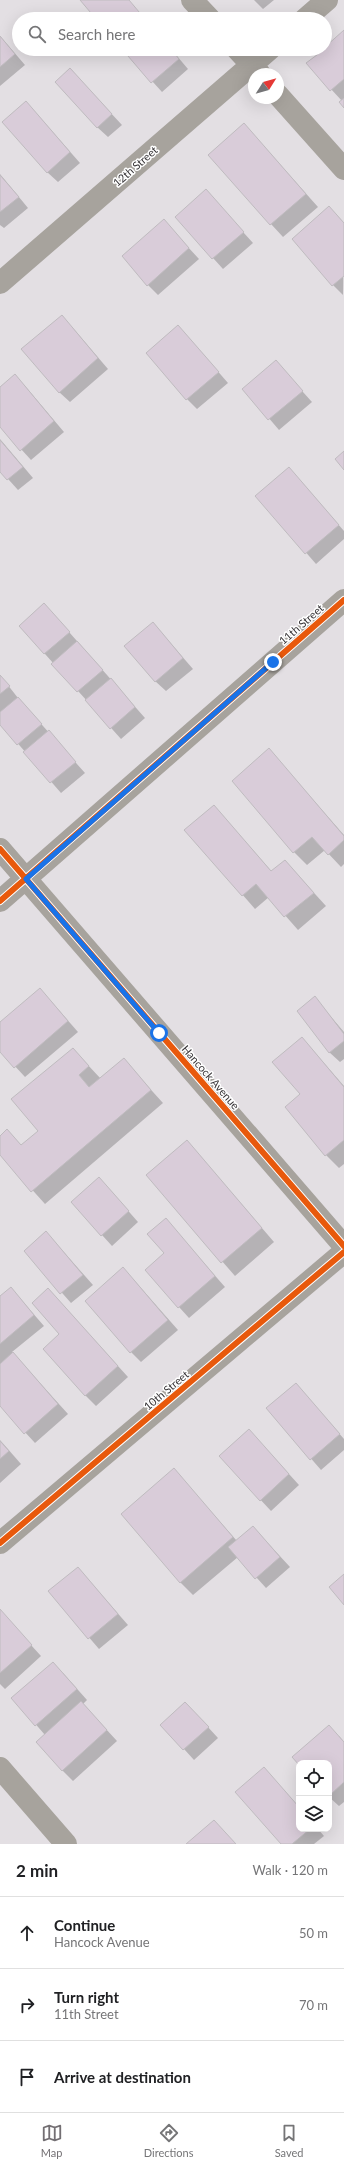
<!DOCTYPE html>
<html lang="en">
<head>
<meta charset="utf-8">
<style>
	body { margin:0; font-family:Lato,sans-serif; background:#f2f2f2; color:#202124 }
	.controls { position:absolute; right:12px; bottom:12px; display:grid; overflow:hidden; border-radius:8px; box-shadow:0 4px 16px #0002 }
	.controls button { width:36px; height:36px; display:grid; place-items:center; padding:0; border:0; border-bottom:1px solid #e0e0e0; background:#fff; color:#202124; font:20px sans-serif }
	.compass { position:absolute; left:248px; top:68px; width:36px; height:36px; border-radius:50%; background:#fff; box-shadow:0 4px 16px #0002; rotate:53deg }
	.stop { position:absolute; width:12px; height:12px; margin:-9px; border:3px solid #1a73e8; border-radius:50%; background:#fff }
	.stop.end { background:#1a73e8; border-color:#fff; box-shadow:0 1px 4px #0008 }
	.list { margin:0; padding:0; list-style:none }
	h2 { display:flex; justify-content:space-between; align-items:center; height:52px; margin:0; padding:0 16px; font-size:17px }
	h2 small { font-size:13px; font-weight:400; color:#757577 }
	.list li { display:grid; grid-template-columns:26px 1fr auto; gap:12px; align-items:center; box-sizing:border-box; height:72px; padding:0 16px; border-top:1px solid #e0e0e0 }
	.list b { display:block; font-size:15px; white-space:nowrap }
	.list p { margin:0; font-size:13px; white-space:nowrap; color:#757577 }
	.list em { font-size:13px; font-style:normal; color:#757577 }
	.icon { flex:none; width:22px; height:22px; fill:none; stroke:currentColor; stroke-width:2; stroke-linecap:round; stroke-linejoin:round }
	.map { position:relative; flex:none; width:344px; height:1844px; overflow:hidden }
	.search { position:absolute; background:#fff; box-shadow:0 4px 16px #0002; left:12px; right:12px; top:12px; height:44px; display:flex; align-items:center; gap:10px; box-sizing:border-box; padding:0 14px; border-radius:22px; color:#757577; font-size:15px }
	.sheet { height:268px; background:#fff }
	nav { display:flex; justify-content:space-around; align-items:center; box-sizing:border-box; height:56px; border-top:1px solid #e0e0e0; background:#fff; font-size:11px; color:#757577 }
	nav a { display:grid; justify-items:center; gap:2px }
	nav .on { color:#736f73 }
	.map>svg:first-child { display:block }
	.shadow { fill:#0003 }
	.building { fill:#d9ccd9; stroke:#bfbbbf }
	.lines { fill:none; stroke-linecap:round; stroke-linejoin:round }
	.minor { stroke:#a7a39d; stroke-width:22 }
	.tertiary { stroke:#a7a39d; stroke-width:22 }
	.cycleway-casing { stroke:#fff; stroke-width:8 }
	.cycleway { stroke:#e8590c; stroke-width:6 }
	.route { stroke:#1a73e8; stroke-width:5 }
	.labels { text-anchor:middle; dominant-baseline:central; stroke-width:3; stroke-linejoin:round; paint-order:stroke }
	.street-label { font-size:11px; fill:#363336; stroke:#fff }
</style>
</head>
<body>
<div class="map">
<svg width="344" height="1844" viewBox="0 0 344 1844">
	<rect width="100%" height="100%" fill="#e3dfe3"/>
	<!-- shadow -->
	<path class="shadow" d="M254 0H274L263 9Z
		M344 32V107L342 101 307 63Z
		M0 36 25 65 0 86Z
		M123 49H171L188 69 162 92Z
		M70 69 122 125 108 137 97 127Z
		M36 113 80 163 58 182 47 172Z
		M244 124 318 207 283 237 271 224Z
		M0 174 28 208 4 228 0 225Z
		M206 191 253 243 223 269 176 217Z
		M329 207 344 223 343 295 333 285Z
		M164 221 199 259 158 295 148 285Z
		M72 327 108 369 70 402 59 392Z
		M188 337 228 383 197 409 187 399Z
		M276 362 312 402 279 430 244 389Z
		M25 386 64 432 31 460 0 426V389Z
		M0 439 33 478 18 490 0 470Z
		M299 479 344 531V539L316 564 257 496Z
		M54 615 145 718 121 739 20 626Z
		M153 623 193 669 166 691 155 681Z
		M0 675 18 698 85 773 61 793 0 723Z
		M269 750 344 835V864L341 867 325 850 307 865 294 852Z
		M214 806 272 872 285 861 326 906 298 930 269 897 255 909 186 830Z
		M315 998 344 1032V1059L340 1062 329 1052Z
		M50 1000 78 1032 25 1077 0 1050V1024Z
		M302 1038 344 1086V1164L339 1168 326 1155 301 1094Z
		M73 1049 101 1079 124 1060 163 1103 45 1204 0 1154V1137L7 1131 22 1146 40 1131Z
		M187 1141 274 1242 235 1276 147 1175Z
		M109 1189 138 1222 112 1246 72 1202Z
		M166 1220 225 1287 189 1318 179 1307 165 1253Z
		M46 1232 93 1285 71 1303 25 1251Z
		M133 1279 178 1330 141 1362 131 1352Z
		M11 1288 44 1326 12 1352 68 1414 35 1443 0 1405V1298Z
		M58 1300 128 1377 96 1406 85 1395 61 1334Z
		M296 1384 344 1439V1450L321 1470 267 1408Z
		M0 1440 21 1464 0 1483Z
		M259 1441 299 1485 271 1511 220 1456Z
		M174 1470 237 1541 253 1527 290 1567 266 1588 238 1557 193 1595 180 1582Z
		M78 1568 128 1625 99 1649 50 1592Z
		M0 1611 41 1656 5 1689 0 1684Z
		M63 1673 87 1700 83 1704 117 1741 73 1781 62 1770 45 1735 13 1698Z
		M196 1714 218 1738 194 1760 184 1749Z
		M339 1736 344 1742V1802L339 1806 329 1797V1763L299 1764 293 1757Z
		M264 1768 299 1807V1829H318L324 1836 314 1844H282Z"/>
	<!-- building -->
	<path class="building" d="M80 0H129L145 19H96Z
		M344 30V79L330 91 306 63 325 49V47Z
		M0 36 15 54 0 67Z
		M122 49H171L179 59 151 83Z
		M70 68 112 114 97 128 55 82Z
		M344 98V108L339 102Z
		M26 101 70 152 47 173 2 122Z
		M244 123 306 194 270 225 208 155Z
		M0 175 19 197 0 212Z
		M206 189 244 232 212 259 175 217Z
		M329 206 344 223V276L332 286 292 239Z
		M164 219 189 248 147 286 122 256Z
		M62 315 98 358 59 393 21 349Z
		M178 325 219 372 186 400 146 353Z
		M276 360 303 391 268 420 242 389Z
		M15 374 54 421 20 451 0 427V387Z
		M0 440 23 467 7 480 0 472Z
		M344 451V470L335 459Z
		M289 467 339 525 305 554 255 496Z
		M44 603 70 632 44 654 19 626Z
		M153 622 183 658 155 682 124 646Z
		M77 641 103 670 77 692 51 664Z
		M0 675 10 686 0 694Z
		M111 678 135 707 110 729 85 700Z
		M18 697 42 724 17 745 0 725V712Z
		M49 730 76 762 50 783 23 752Z
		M269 748 344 836V840L328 855 312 837 293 853 232 781Z
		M214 805 271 871 285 860 314 893 284 917 256 884 242 896 184 830Z
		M40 988 68 1021 14 1068 0 1052V1022Z
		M315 996 344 1034V1041L329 1053 297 1011Z
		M302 1037 344 1087V1140L325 1156 285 1107 300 1094 272 1062Z
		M73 1048 89 1066 79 1075 89 1087 124 1058 151 1090 31 1192 0 1155V1136L7 1129 21 1145 38 1131 11 1099Z
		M187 1140 262 1228 221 1263 146 1175Z
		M99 1177 129 1211 101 1236 71 1202Z
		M166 1218 215 1276 178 1308 145 1270 164 1253 147 1234Z
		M46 1231 83 1275 60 1294 24 1251Z
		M123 1267 168 1320 130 1353 85 1301Z
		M11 1287 34 1315 0 1344V1296Z
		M48 1288 118 1366 85 1396 43 1349 59 1334 32 1303Z
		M13 1352 58 1404 24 1434 0 1406V1364Z
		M296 1383 340 1434 310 1460 266 1408Z
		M249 1429 289 1474 260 1501 219 1456Z
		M0 1441 9 1451 0 1459Z
		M174 1468 233 1537 180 1583 121 1514Z
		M253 1526 280 1557 255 1579 228 1547Z
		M78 1567 118 1614 88 1639 48 1591Z
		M344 1574V1605L329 1587Z
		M0 1609 32 1645 0 1673Z
		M53 1662 77 1689 35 1726 11 1698Z
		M81 1701 107 1730 62 1771 36 1742Z
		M185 1702 209 1727 183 1750 160 1725Z
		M329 1725 344 1742V1782L329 1796V1763H299V1765L292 1757Z
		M264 1767 299 1807V1829H310L292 1844H281L235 1792Z
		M214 1820 236 1844H186Z"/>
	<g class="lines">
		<!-- minor -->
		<path class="minor" d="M192 0 210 19
			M305 19 327 0
			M237 49 260 74
			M278 95 344 169
			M0 283 270 49
			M0 849 344 1246
			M0 901 344 600
			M0 1543 344 1252"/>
		<!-- tertiary -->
		<path class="tertiary" d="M0 1768 66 1844"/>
		<!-- cycleway casing -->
		<g class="cycleway-casing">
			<path id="cycleway" d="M0 849 344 1246
				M0 901 344 600
				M0 1543 344 1252"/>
		</g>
		<!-- cycleway -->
		<use href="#cycleway" class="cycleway"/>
	</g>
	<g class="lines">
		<!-- route -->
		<path class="route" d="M159 1033 26 879 273 662"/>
	</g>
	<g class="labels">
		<!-- street labels -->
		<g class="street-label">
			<text transform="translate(135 166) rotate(-41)">12th Street</text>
			<text transform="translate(301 624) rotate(-41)">11th Street</text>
			<text transform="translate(211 1077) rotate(49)">Hancock Avenue</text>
			<text transform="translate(166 1390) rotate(-40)">10th Street</text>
		</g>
	</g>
</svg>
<div class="controls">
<button><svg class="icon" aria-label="locate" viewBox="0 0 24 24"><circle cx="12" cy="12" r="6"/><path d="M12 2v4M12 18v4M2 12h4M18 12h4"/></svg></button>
<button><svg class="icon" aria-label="layers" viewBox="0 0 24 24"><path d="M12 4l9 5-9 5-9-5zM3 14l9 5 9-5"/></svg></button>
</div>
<svg class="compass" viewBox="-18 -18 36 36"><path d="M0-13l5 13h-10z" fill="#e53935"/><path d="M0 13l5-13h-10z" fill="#757577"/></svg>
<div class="stop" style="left:159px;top:1033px"></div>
<div class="stop end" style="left:273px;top:662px"></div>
<div class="search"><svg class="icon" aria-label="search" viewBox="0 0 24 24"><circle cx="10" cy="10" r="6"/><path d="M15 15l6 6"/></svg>Search here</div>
</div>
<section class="sheet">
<h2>2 min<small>Walk · 120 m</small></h2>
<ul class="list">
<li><svg class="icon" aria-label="ahead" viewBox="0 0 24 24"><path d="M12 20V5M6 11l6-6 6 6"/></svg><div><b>Continue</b><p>Hancock Avenue</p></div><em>50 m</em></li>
<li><svg class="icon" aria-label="right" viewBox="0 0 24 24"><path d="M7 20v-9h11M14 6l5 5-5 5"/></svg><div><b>Turn right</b><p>11th Street</p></div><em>70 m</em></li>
<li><svg class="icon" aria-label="arrive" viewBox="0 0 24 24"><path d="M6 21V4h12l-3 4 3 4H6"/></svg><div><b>Arrive at destination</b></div></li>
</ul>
</section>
<nav>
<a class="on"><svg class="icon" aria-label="map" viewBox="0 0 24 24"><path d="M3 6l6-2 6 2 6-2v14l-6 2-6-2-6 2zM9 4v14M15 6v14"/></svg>Map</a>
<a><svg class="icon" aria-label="directions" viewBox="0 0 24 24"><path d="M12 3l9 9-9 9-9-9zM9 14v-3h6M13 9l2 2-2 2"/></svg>Directions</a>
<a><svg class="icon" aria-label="saved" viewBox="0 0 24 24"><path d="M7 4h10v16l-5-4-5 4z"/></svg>Saved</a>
</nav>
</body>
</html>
